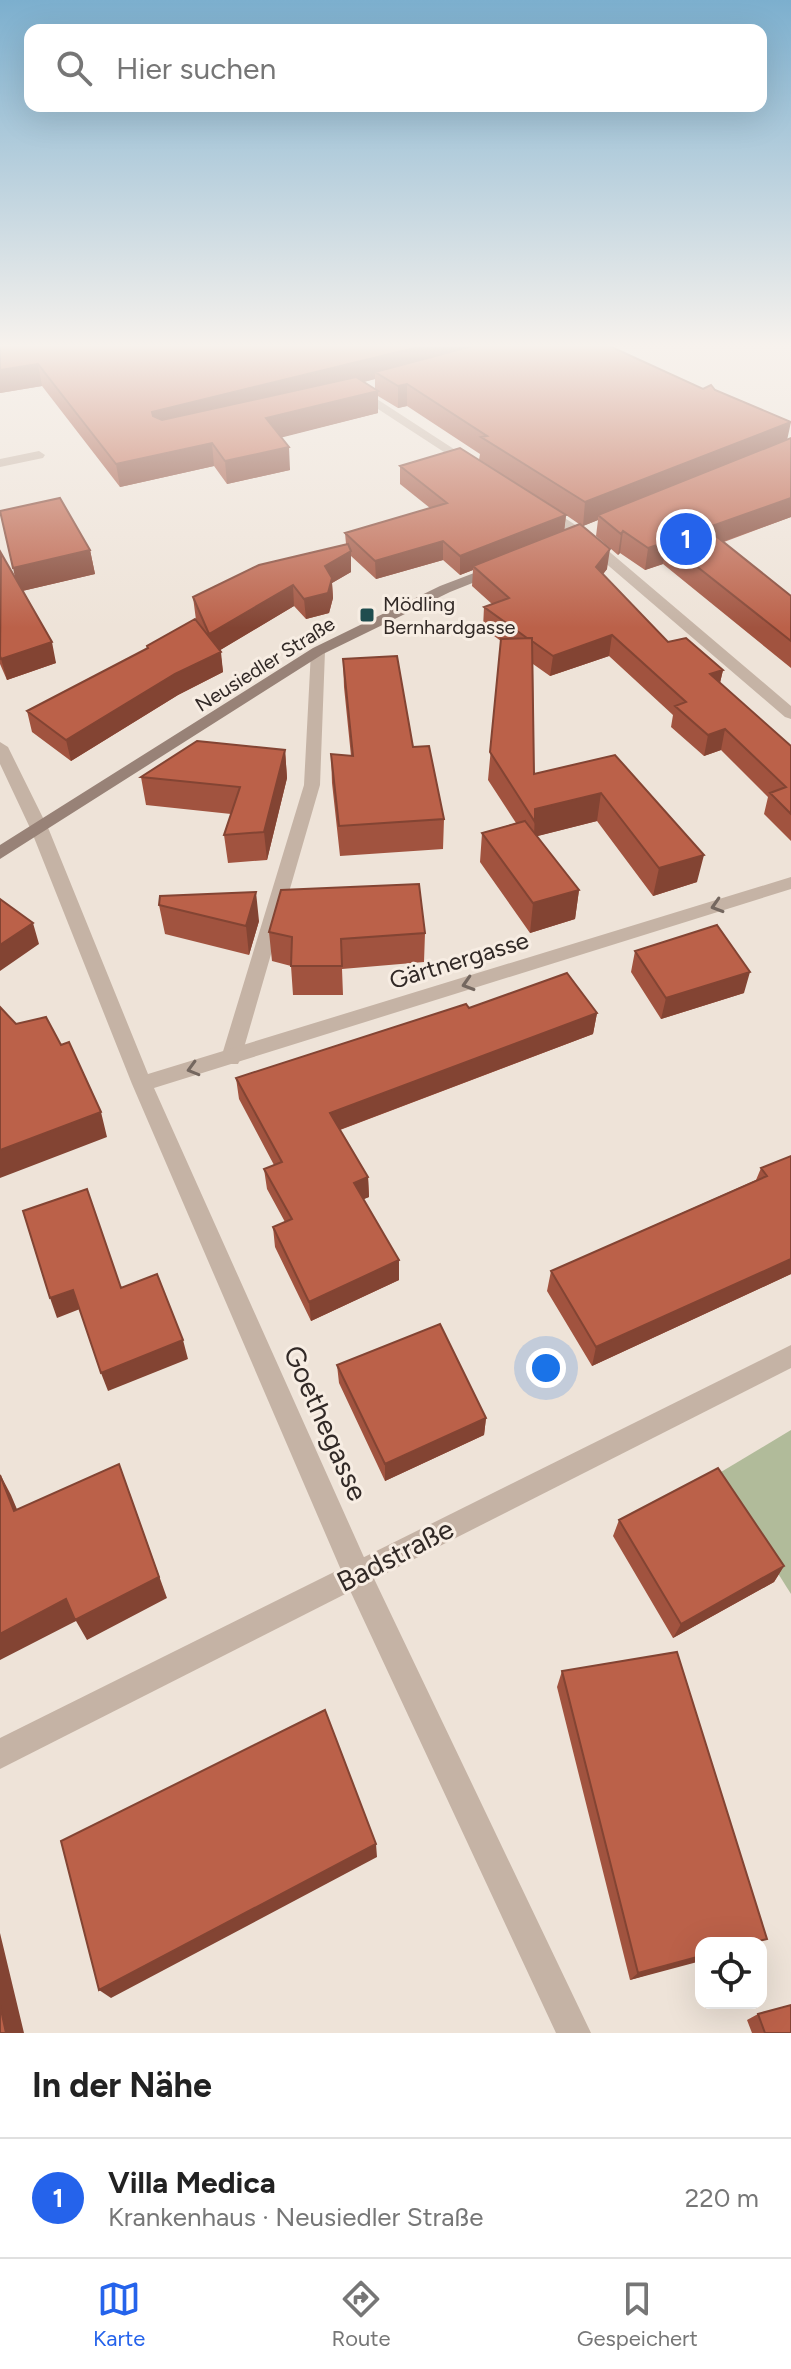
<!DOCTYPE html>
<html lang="de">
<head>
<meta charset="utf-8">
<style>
	body { margin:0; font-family:Figtree,sans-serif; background:#f6f6f6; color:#222 }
	.controls { position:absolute; right:24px; bottom:24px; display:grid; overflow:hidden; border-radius:16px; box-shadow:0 8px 32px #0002 }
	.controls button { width:72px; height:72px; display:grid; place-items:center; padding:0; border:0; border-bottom:2px solid #e0e0e0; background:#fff; color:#222; font:40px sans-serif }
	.you { position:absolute; left:546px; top:1368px; width:28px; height:28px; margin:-20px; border:6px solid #fff; border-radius:50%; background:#1a73e8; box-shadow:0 0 0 12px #1a73e833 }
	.badge { display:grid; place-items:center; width:52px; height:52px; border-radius:50%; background:#2563eb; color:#fff; font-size:26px; font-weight:700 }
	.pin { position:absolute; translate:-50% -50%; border:4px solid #fff; box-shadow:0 2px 8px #0006 }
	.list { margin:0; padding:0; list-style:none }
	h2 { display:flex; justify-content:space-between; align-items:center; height:104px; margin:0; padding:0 32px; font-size:34px }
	h2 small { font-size:26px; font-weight:400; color:#767676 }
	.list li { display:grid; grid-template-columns:52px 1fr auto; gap:24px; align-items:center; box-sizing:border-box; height:120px; padding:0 32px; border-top:2px solid #e0e0e0 }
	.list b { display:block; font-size:30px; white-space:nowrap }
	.list p { margin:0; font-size:26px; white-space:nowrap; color:#767676 }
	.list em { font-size:26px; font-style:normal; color:#767676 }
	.icon { flex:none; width:44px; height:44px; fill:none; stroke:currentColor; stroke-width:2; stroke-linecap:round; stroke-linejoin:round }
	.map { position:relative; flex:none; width:791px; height:2033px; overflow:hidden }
	.search { position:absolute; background:#fff; box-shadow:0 8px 32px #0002; left:24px; right:24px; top:24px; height:88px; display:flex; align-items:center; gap:20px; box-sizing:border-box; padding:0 28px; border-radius:16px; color:#767676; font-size:30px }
	.sheet { height:224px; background:#fff }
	nav { display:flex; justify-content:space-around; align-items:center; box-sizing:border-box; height:112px; border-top:2px solid #e0e0e0; background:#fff; font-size:22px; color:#767676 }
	nav a { display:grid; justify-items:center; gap:4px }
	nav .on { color:#2563eb }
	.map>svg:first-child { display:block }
	.green { fill:#b1bb9a }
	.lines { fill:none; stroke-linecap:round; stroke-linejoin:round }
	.service { fill:#c5b3a5; fill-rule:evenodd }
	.minor { fill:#c5b3a5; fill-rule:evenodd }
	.tertiary { fill:#c5b3a5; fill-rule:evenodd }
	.secondary { fill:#988277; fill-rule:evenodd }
	.wall { fill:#a1533f; fill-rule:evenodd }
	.shaded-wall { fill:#834433 }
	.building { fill:#bb6149; stroke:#834433; stroke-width:2 }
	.oneway { stroke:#74675f }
	.poi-dot { fill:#1f4d4f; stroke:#f7ede3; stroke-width:3 }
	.labels { text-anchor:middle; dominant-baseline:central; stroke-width:6; stroke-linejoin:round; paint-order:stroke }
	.far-poi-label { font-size:20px; fill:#312926; stroke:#f7ede3; text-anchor:start }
	.far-street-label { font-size:20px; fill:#312926; stroke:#f7ede3 }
	.street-label { font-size:24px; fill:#312926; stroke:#f7ede3 }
	.near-street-label { font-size:28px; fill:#312926; stroke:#f7ede3 }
</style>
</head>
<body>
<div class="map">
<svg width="791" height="2033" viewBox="0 0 791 2033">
	<rect width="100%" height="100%" fill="#eee3d8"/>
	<!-- green -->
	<path class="green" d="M791 1430V1594L716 1475Z"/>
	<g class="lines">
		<!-- service -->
		<path class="service" d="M318 647 325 651 320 785 241 1058 238 1064H224L221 1058 304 785 311 651Z"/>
		<!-- minor -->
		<path class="minor" d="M355 390H363L480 466 470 469 355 394Z
			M39 451 45 455 43 458 0 467V459Z
			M539 508H549L585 531 791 706V719L785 717 575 537 539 514Z
			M0 742 8 747 49 830 148 1074 791 877V889L154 1088 367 1564 591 2033H556L347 1584 132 1084 31 830 0 764Z"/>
		<!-- tertiary -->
		<path class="tertiary" d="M791 1345V1368L0 1769V1738Z"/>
		<!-- secondary -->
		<path class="secondary" d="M495 565 500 566V572L450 592 323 654 0 859V845L313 648 440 586Z"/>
	</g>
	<!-- wall -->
	<path class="wall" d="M0 344 715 390 787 440 791 438V517L724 542 791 596V668L663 564 645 570 620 553 618 555 596 536 598 520 583 526 607 569 603 574 668 642 723 670 720 683 791 746V841L764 814 768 797 721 750 704 756 671 727 673 715 609 656 550 676 533 664 534 774 615 755 697 882 653 896 597 821 537 836 579 890 575 919 530 933 480 862 482 833 516 823 488 780 501 641 483 628 484 607 492 604 472 586 473 570 460 575 443 560 376 579 351 556V572L332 583 333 598 329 613 306 619 294 606 220 650 223 672 178 695 71 761 32 732 27 711 147 649V646L196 620 193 597 346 544 345 533 430 508 400 484V466L479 460 480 454 407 406 398 408 378 396V413L281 437 290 470 227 484 214 466 120 487 42 386 0 393ZM375 379V389L364 382ZM566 515 579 524 564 530Z
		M90 550 95 574 22 591 56 663 7 680 0 664V554L15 578Z
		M343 659 413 747 444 819 443 849 340 856 332 783 331 754 351 756 344 687Z
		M285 750 287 778 267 860 228 863 224 835 231 814 146 805 141 777Z
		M159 905 259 921 249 955 165 934Z
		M269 932 425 933 424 962 342 969 343 995H293L291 966 272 961Z
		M635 951 744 993 661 1019 631 972Z
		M469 1008 597 1013 593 1034 340 1130 368 1177 369 1197 363 1199 399 1260V1280L311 1321 275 1247 273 1227 285 1222 267 1189 264 1169 274 1165 239 1099 236 1078Z
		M791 1156V1274L592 1366 547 1291 551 1271 756 1180 761 1168Z
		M337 1365 486 1418 484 1435 385 1481 339 1383Z
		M619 1520 784 1566 774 1582 673 1638 613 1536Z
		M562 1671 767 1939 630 1980 557 1687Z
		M758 2014 791 2033H752L747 2020Z"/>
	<!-- shaded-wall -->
	<path class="shaded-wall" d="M431 344H516L375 372V379L155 434 152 412Z
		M38 364 42 386 0 393V370Z
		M407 384V406L398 408V386Z
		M378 391V413L268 441 266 418Z
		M791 422 786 445 598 515V520L583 526 585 502Z
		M212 443 214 466 120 487 116 464Z
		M289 447 290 470 227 484 225 461Z
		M791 498V517L702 549 706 528Z
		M566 515 564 533 473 566V570L460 575V556Z
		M623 531 620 553 618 555 621 534Z
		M443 541V560L376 579 375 561Z
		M666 542 663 564 645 570 648 548Z
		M610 549 607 569 593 587 596 567Z
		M90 550 95 574 18 592 13 568Z
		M351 551V572L332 583 333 598 329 613 306 619 304 599 325 566Z
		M293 585 294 606 212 655 209 634Z
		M612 635 609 656 550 676 553 656Z
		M52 642 56 663 7 680 1 659Z
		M221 652 223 672 178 695 71 761 66 740 175 674Z
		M723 670 718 691 710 674Z
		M725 729 721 750 704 756 708 735Z
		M285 750 287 778 267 860 264 832Z
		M601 793 597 821 534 837 535 809Z
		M704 855 697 882 653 896 659 868Z
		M579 890 575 919 530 933 533 903Z
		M256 892 259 921 249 955 246 926Z
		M33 923 39 944 0 971V945Z
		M750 972 744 993 661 1019 666 998Z
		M597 1013 593 1034 331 1133 330 1113Z
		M101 1112 107 1137 0 1178V1150Z
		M368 1177 369 1197 355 1203 354 1183Z
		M791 1259V1274L592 1366 596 1347Z
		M399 1260V1280L311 1321 309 1302Z
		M73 1290 80 1309 57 1318 50 1298Z
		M183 1340 188 1359 108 1391 101 1373Z
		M486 1418 484 1435 385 1481V1464Z
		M119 1464 167 1598 87 1640 76 1621 0 1660V1634Z
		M0 1474 11 1495 27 1533 14 1511Z
		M784 1566 774 1582 673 1638 681 1624Z
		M376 1844 377 1857 111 1998 99 1990Z
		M0 1933 24 2033H6L0 2005Z
		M701 1956V1961L630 1980 638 1973Z"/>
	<!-- building -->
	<path class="building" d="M0 344H431L152 412 153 416 162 420 356 377 378 391 266 418 289 447 225 461 212 443 116 464 38 364 0 370Z
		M480 344H605L703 389 711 385 715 390 791 422 585 502 481 437 487 436 407 384 398 386 375 372Z
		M791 438V498L706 528 791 596V641L666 542 648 548 623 531 621 534 598 515Z
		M460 448 566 515 460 556 443 541 375 561 345 533 447 503 400 466Z
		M60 498 90 550 13 568 0 511Z
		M580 524 610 549 596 567 668 642 686 638 723 670 710 674 791 746V814L770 793 786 787 725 729 708 735 675 706 686 702 612 635 553 656 532 641V638H527L484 607 509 598 473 566Z
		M348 544 351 551 325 566 332 578 328 593 304 599 293 585 209 634 193 597 259 565Z
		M1 553 52 642 1 659 0 656Z
		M195 619 221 652 175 674 66 740 27 711 148 648 147 646Z
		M532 638 534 774 615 755 704 855 659 868 601 793 535 809V822L490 752 501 639Z
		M397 656 413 747 429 746 444 819 339 826 331 754 353 756 343 659Z
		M197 741 285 750 264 832 224 835 240 787 141 777Z
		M525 821 579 890 533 903 482 833Z
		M419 884 425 933 341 939 342 966H291L292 937 269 932 281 890Z
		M256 892 246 926 159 905 160 896Z
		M0 899 33 923 0 945Z
		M717 925 750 972 666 998 635 951Z
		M567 973 597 1013 330 1113 368 1177 354 1183 399 1260 309 1302 273 1227 292 1219 264 1169 282 1162 236 1078 466 1004 469 1008Z
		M0 1007 16 1024 46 1017 61 1045 69 1042 101 1112 0 1150Z
		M791 1156V1259L596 1347 551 1271 767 1176 761 1168Z
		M87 1189 121 1288 157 1274 183 1340 101 1373 73 1290 50 1298 23 1211Z
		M440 1324 486 1418 385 1464 337 1365Z
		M119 1464 159 1577 75 1620 66 1599 0 1634V1475L14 1511Z
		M718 1468 784 1566 681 1624 619 1520Z
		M677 1652 767 1939 751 1943H701V1956L638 1973 562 1671Z
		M325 1710 376 1844 99 1990 61 1841Z
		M0 2005 6 2033H0Z
		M791 2005V2033H765L758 2014Z"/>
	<!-- one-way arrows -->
	<defs><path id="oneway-chevron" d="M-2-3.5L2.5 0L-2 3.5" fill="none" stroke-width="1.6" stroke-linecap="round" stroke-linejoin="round" transform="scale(2)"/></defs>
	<g class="oneway">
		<use href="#oneway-chevron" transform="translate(717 906) rotate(163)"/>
		<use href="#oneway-chevron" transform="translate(468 984) rotate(163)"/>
		<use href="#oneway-chevron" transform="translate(193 1069) rotate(164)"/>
	</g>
	<!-- sky -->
	<linearGradient id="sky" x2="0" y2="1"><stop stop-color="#7cafce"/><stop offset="0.55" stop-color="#f7f2ed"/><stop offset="1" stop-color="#f7f2ed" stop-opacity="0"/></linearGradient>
	<rect width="791" height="628" fill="url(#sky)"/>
	<!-- markers -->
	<rect class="poi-dot" x="359" y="607" width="16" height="16" rx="4"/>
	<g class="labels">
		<!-- far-poi labels -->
		<g class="far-poi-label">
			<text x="383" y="604">Mödling<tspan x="383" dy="23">Bernhardgasse</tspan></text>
		</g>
		<!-- far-street labels -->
		<g class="far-street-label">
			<text transform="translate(265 664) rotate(-32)">Neusiedler Straße</text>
		</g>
		<!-- street labels -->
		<g class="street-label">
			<text transform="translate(459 960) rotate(-17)">Gärtnergasse</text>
		</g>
		<!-- near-street labels -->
		<g class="near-street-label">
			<text transform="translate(326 1423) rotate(66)">Goethegasse</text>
			<text transform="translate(395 1555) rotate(-27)">Badstraße</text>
		</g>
	</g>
</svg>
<div class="controls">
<button><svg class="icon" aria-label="locate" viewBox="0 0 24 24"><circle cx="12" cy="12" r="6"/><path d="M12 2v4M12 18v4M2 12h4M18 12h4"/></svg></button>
</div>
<div class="you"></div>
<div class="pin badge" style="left:686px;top:539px">1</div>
<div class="search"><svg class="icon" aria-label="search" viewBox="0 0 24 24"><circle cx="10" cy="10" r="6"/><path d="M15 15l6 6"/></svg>Hier suchen</div>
</div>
<section class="sheet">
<h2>In der Nähe<small></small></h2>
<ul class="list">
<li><span class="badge">1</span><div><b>Villa Medica</b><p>Krankenhaus · Neusiedler Straße</p></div><em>220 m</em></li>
</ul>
</section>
<nav>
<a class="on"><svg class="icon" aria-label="map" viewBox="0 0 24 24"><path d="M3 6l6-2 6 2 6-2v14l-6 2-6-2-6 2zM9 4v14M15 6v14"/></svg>Karte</a>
<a><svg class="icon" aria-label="directions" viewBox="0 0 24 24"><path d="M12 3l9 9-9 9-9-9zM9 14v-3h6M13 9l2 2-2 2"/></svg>Route</a>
<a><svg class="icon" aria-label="saved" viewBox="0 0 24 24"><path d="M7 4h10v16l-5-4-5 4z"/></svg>Gespeichert</a>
</nav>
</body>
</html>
